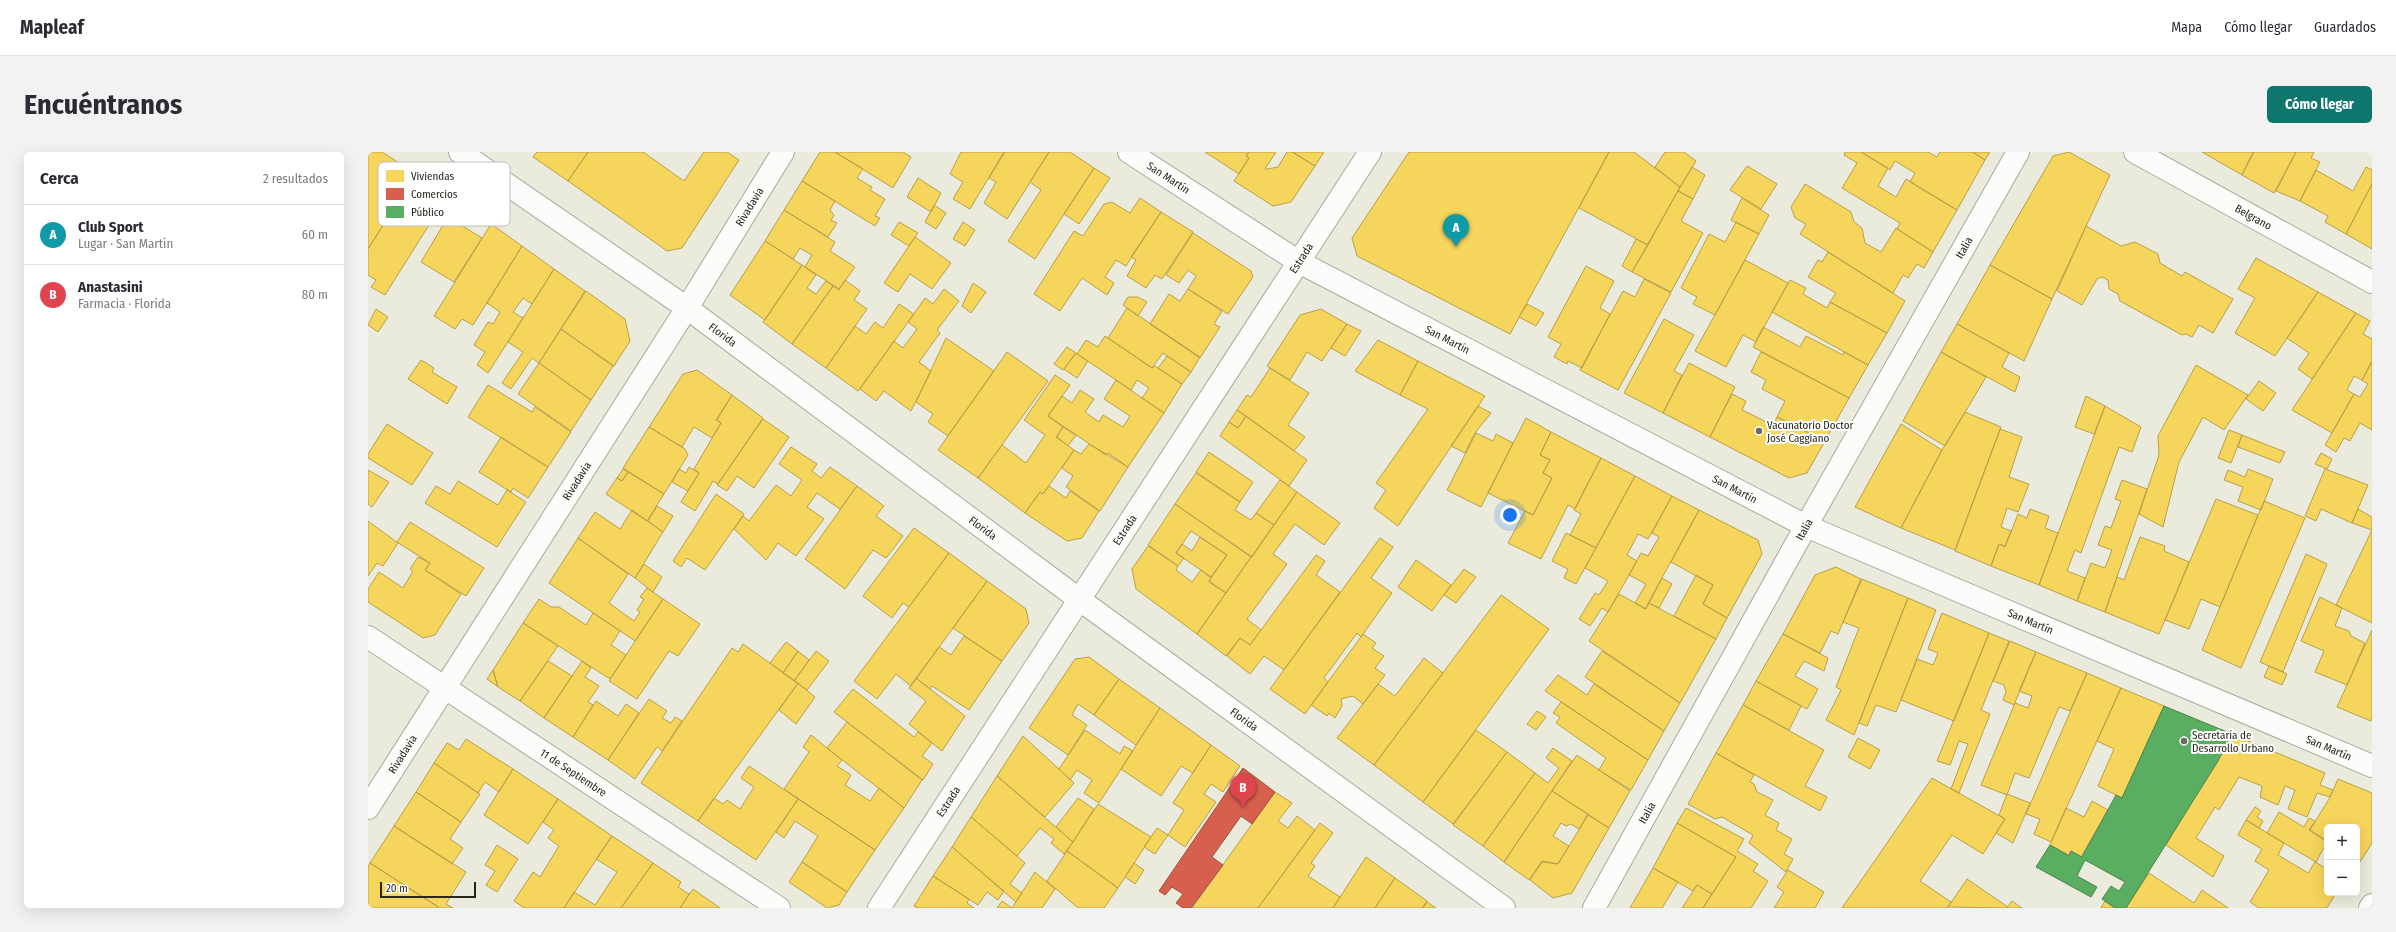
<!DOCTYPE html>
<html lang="es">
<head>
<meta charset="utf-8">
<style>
	body { margin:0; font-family:"Fira Sans Condensed",sans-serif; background:#f2f2f3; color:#2b2b33 }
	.controls { position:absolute; right:12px; bottom:12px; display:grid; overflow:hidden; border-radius:6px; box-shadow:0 4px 16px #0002 }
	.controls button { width:36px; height:36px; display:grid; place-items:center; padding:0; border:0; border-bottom:1px solid #e1e1e2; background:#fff; color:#2b2b33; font:20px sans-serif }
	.scale { position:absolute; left:12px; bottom:10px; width:96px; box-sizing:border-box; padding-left:4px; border:2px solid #26261d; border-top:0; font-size:11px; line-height:14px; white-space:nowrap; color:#26261d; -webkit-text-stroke:3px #fff; paint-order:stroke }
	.you { position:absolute; left:1142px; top:363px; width:14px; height:14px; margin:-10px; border:3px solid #fff; border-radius:50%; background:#1a73e8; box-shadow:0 0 0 6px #1a73e833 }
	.badge { display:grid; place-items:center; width:26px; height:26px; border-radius:50%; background:#0f766e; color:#fff; font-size:13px; font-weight:700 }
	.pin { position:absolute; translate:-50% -33px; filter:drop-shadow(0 1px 2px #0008) }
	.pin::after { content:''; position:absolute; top:21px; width:14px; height:12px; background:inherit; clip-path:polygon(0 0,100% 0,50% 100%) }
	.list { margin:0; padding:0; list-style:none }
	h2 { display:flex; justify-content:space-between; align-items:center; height:52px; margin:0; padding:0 16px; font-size:17px }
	h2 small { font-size:13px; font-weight:400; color:#7c7c81 }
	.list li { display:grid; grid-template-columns:26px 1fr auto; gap:12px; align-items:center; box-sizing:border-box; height:60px; padding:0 16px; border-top:1px solid #e1e1e2 }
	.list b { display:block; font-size:15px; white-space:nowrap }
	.list p { margin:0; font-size:13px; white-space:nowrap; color:#7c7c81 }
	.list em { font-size:13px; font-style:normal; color:#7c7c81 }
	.map { position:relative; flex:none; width:2004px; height:756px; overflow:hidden; border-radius:6px }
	header { display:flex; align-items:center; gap:24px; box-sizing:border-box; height:56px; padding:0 20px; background:#fff; border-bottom:1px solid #e1e1e2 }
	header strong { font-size:19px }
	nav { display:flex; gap:22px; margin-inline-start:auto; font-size:14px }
	.intro { display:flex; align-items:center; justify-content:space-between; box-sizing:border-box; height:96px; padding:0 24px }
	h1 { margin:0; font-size:28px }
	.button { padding:10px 18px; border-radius:6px; background:#0f766e; color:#fff; font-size:14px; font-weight:700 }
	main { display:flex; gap:24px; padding:0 24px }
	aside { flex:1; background:#fff; border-radius:6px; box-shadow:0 4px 16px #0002 }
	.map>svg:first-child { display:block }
	.homes { fill:#f6d55c; stroke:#b8a049 }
	.shops { fill:#d6604d; stroke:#a14f3f }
	.public { fill:#5aae61; stroke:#4a854d }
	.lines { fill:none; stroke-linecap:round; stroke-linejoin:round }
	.minor-casing { stroke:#a9a99e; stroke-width:24 }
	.minor { stroke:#fcfcfa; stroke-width:22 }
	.poi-dot { fill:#6b6b60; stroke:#fff; stroke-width:1.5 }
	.labels { text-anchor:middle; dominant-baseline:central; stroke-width:4; stroke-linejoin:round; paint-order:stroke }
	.street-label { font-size:11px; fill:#26261d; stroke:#fff }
	.poi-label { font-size:11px; fill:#26261d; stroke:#fff; text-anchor:start }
	.key { fill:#fff; stroke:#bebebb; stroke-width:1 }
	.key-label { font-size:11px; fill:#26261d }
</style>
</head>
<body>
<header>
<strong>Mapleaf</strong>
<nav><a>Mapa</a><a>Cómo llegar</a><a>Guardados</a></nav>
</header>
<div class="intro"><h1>Encuéntranos</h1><a class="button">Cómo llegar</a></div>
<main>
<aside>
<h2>Cerca<small>2 resultados</small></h2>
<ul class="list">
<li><span class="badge" style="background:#0f9aa8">A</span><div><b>Club Sport</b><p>Lugar · San Martín</p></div><em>60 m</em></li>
<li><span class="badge" style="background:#e0444e">B</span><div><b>Anastasini</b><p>Farmacia · Florida</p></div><em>80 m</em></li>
</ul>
</aside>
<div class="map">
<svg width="2004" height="756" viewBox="0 0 2004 756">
	<rect width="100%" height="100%" fill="#ebebdd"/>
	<!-- homes -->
	<path class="homes" d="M0 0H14L48 22 0 97Z
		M169 0H220L200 29 165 5Z
		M220 0H275L316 29 336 0H359L371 8 314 96 299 99 200 29Z
		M452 0H467L495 17 489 26 504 35 502 38 517 47 507 64 512 66 507 74 434 29Z
		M467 0H535L543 5 525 36Z
		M593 0H636L602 57 585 47 595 30 582 22Z
		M637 0H681L639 67 616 51 628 30 621 26Z
		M681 0H702L726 16 667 107 640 89 673 38 662 30Z
		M837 0H881L878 4 881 6 871 22Z
		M881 0H908L897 17H899L910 15 919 0H925L947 14 923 50 905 54 866 29 881 6 878 4Z
		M924 0H956L947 14Z
		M1041 0H1241L1142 182 989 104 984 86Z
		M1241 0H1266L1312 35 1280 93 1211 56Z
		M1297 0H1316L1328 9 1312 35 1287 15Z
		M1477 0H1493L1520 16 1510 34 1528 45 1538 27 1589 58 1565 100 1529 77 1532 71 1474 36 1489 11 1476 3Z
		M1493 0H1560L1569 5 1572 0H1604L1617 8 1589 58 1542 30 1547 21 1527 9 1522 18Z
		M1605 0H1622L1617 8Z
		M1701 0 1742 23 1684 147 1622 113 1685 4Z
		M1834 0H1885L1874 23Z
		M1886 0H1928L1906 41 1874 23Z
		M1928 0H1946L1943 6 1952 10 1932 49 1908 39Z
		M1379 14 1409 32 1393 57 1362 38Z
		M1324 15 1337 23 1325 47 1310 39Z
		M1998 15 2004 18V32L1978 82 1957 70 1960 64 1932 49 1948 18 1985 39Z
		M726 16 742 26 711 72 696 62Z
		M50 19 81 41 17 143 3 135 8 128 0 123V97Z
		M550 26 573 41 563 60 539 45Z
		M434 29 467 49 462 58 466 63 463 68 469 71 460 85 416 58Z
		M1437 32 1483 60 1486 70 1494 76 1497 91 1513 100 1528 76 1565 100 1556 116 1549 112 1540 126 1535 123 1525 141 1432 82 1438 72 1427 66 1423 55Z
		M2004 32V97L1978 82Z
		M1310 39 1325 47 1313 69 1335 81 1303 140 1264 120Z
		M772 46 793 60 758 114 748 108 737 125 746 131 739 143 714 126 692 159 666 142 706 79 715 84 736 52 744 50 762 61Z
		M1374 46 1401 63 1391 82 1363 68Z
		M566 53 578 61 568 77 557 70Z
		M416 58 467 90 462 99 487 115 471 137 437 115 444 103 432 96 425 107 397 89Z
		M793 60 825 80 794 127 787 123 778 136 759 124 768 108 763 105Z
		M80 65 114 86 86 130 53 110Z
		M531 70 550 81 541 94 523 83Z
		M595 70 607 78 597 94 585 87Z
		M1368 70 1391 82 1347 163 1325 152 1329 145 1313 136 1341 82 1357 90Z
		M123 72 154 94 105 173 94 167 87 177 66 164Z
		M1718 74 1753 94 1767 90 1790 102 1792 111 1814 124 1817 120 1865 147 1845 181 1831 173 1824 185 1818 182 1814 183 1752 149 1750 142 1741 137 1740 128 1734 125 1729 127 1714 153 1689 139Z
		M825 81 883 119 885 125 860 162 820 137 828 124 820 118 811 131 798 123Z
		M547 85 583 111 564 137 542 122 530 140 516 131Z
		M1268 87 1280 93 1264 120 1254 114Z
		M397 89 434 113 397 168 362 143Z
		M154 94 186 117 164 152 155 146 145 160 155 166 120 221 109 213 117 200 106 193 120 170 125 172 132 160 119 151Z
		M1460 100 1537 149 1519 181 1462 150 1468 141 1440 125 1450 108 1454 110Z
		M1888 106 1950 140 1907 204 1867 181 1887 146 1870 137Z
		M1377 108 1420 131 1388 190 1375 183 1358 215 1327 199Z
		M434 113 448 123 439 136 448 142 458 129 465 134 424 192 395 170Z
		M1622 113 1684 147 1656 209 1589 172Z
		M1218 114 1246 129 1232 156 1242 162 1214 216 1200 209 1199 212 1186 205 1193 192 1180 185Z
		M186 117 217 139 171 211 164 206 143 237 134 231 155 200 140 190Z
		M1276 127 1303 141 1250 238 1212 218 1255 139 1267 145Z
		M477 128 492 139 486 148 499 157 458 216 424 192 465 134 471 138Z
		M1422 128 1438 136 1435 142 1459 156 1462 150 1519 181 1500 213 1404 160Z
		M605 131 618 140 603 161 594 154Z
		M576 137 591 149 569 178 572 181 551 210 563 219 543 259 516 239 508 249 492 237 526 189 535 196 549 177 540 170 557 146 565 152Z
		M820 137 854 159 846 172 852 175 832 206 782 172 801 142 812 149Z
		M218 139 257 167 262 189 246 214 193 177Z
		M1950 140 1988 161 1944 227 1930 217 1941 201 1919 186Z
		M760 145H770L779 150 770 164 755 153Z
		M531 152 546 162 490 239 458 216 487 174 498 182 507 170 515 176Z
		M1159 152 1176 161 1168 174 1151 165Z
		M759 156 832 205 823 220 795 201 784 216 740 186Z
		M8 157 20 165 10 180 0 173Z
		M953 157 979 172 954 209 939 200 922 228 899 214 932 163Z
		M1988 161 2002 169 1995 182 2004 187V209L1994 228 1986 224 1979 238 1986 242 1964 281 1924 258Z
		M1296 167 1326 183 1306 219 1314 223 1295 261 1256 241Z
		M979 172 993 179 977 204 963 196Z
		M1589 172 1641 201 1634 215 1652 225 1647 240 1573 200Z
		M1395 175 1432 195 1438 184 1475 203 1476 200 1500 213 1481 246 1385 195Z
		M193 177 245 214 223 248 171 211Z
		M737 184 784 216 787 214 814 232 796 261 774 246 781 236 769 228 763 238 709 202 718 188 730 195Z
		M578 186 626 219 580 284 560 270 565 262 548 250Z
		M1010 188 1050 209 1032 243 987 219Z
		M699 195 708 201 695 218 686 212Z
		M639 200 680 229 610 326 570 298Z
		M1393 200 1481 246 1457 289 1409 265 1417 249 1394 237 1398 228 1383 220Z
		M1573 200 1618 225 1577 294 1535 269Z
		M708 201 720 209 709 226 696 217Z
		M799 204 823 220 814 232 790 216Z
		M53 208 66 216 64 220 89 235 79 252 40 227Z
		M1050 209 1117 244 1030 374 1006 356 1018 338 1008 331 1060 257 1032 243Z
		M2004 210V278L1992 271 1982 289 1976 286 1968 300 1957 293 1986 242 1992 245 2000 232 1994 228Z
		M171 211 223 248 203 279 150 242Z
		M1321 211 1367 235 1342 285 1295 261Z
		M1828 213 1880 243 1856 278 1835 265 1811 310 1795 375 1771 362 1791 303 1790 284Z
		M902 216 941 241 920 273 937 285 926 299 869 258 879 243 883 245Z
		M329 218 364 243 348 268 353 271 344 286 326 275 314 295 281 275 315 222Z
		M687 223 702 233 680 264 695 275 688 285 706 298 675 342 672 340 657 361 610 326 634 293 658 311 677 283 656 268Z
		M748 228 796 261 760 315 740 301 738 303 680 264 694 244 704 251 712 238 726 247 717 260 731 270 735 263 755 275 762 264 736 247Z
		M1891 229 1908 241 1895 259 1878 247Z
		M120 233 164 260 167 255 203 280 180 315 100 265Z
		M1364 242 1378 249 1374 258 1405 273 1409 265 1457 289 1439 321 1421 326 1342 285Z
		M364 243 395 266 350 332 345 329 327 359 313 350 331 321 326 317 353 271 349 268Z
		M1718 244 1737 254 1726 282 1707 275Z
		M1110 254 1123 261 1107 281 1097 301 1083 294Z
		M1737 254 1773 275 1764 300 1751 295 1713 401 1707 398 1699 419 1717 426 1709 449 1671 433Z
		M869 258 878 264 870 276 861 270Z
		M1597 260 1633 275 1587 398 1533 376 1574 298Z
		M878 264 939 308 921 334 852 284 861 270 870 276Z
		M1158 266 1183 280 1172 303 1182 308 1175 321 1184 326 1165 363 1120 341Z
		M395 267 421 285 386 336 369 324 359 339 349 333Z
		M19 272 65 301 44 333 0 306V302Z
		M1533 272 1574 298 1533 376 1487 355Z
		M281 275 317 297 320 303 296 342 255 316Z
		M695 275 708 283 700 294 689 285Z
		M1632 277 1654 285 1641 325 1661 332 1650 360 1639 356 1633 375 1643 379 1637 394 1631 392 1623 414 1587 399Z
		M1861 278 1874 283 1863 311 1850 306Z
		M1183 280 1233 306 1207 357 1200 353 1173 407 1140 391 1157 359 1165 363 1184 326 1175 321 1182 308 1172 303Z
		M1108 281 1125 289 1128 282 1145 291 1113 355 1079 338Z
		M1874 283 1917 300 1912 311 1870 295Z
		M133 285 180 315 160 346 145 336 143 340 111 320Z
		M721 292 760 315 732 359 698 335 705 324 694 316 706 298 713 302Z
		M423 295 449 312 444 319 453 326 462 315 489 334 472 357 449 341 439 355 456 367 428 404 410 391 398 408 366 377 375 364 381 369 408 333 423 344 434 328 411 312Z
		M841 300 885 330 872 350 828 320Z
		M1953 301 1964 307 1959 317 1947 312Z
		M1233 306 1267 324 1228 396 1202 383 1213 362 1206 358Z
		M321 315 331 321 320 339 304 330 311 317 318 321Z
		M255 317 260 320 254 329 249 326Z
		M1880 317 1905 327 1893 358 1870 349 1875 335 1856 328 1860 318 1877 325Z
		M1957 317 2000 333 1984 371 1953 357 1948 369 1937 364Z
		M0 318 21 330 4 355 0 352Z
		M260 320 296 342 279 369 238 342 249 326 254 329Z
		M828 321 872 350 867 358 883 368 888 361 906 373 884 405 807 352Z
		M1267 324 1304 344 1280 387 1270 382 1259 403 1269 409 1240 460 1234 456 1222 474 1211 467 1227 441 1231 443 1240 429 1217 416Z
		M912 328 929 340 906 373 888 361Z
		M1754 328 1779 337 1737 460 1709 449 1723 411 1737 416 1744 398 1730 393 1737 374 1743 376 1753 349 1747 347Z
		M90 329 130 353 139 338 158 350 129 395 57 351 68 334 82 342Z
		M489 334 516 354 508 364 535 384 518 406 505 398 477 437 437 407Z
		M681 334 698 346 702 339 731 359 714 386 699 389 657 361 672 340 675 342Z
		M929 340 972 371 956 393 927 372 905 402 919 412 879 467 893 478 882 493 872 486 858 504 829 482Z
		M348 342 376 362 337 418 319 406 313 415 305 409Z
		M1304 344 1331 358 1277 457 1267 451 1278 432 1261 423 1273 401 1280 404 1291 385 1284 381Z
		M1848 347 1890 363 1852 455 1833 447 1821 477 1797 468Z
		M1896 349 1937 366 1873 516 1834 498Z
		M807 352 883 405 858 441 841 429 859 403 823 379 808 401 816 406 810 414 780 393Z
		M289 354 305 364 295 380 280 369Z
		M1662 357 1681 364 1677 376 1690 381 1671 433 1623 414 1631 392 1637 395 1650 362 1659 366Z
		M1990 357 2004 365V378L1984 371Z
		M264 358 295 380 267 426 210 386 227 360 252 377Z
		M1331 358 1390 388 1394 402 1359 466 1335 452 1345 433 1303 410Z
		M0 369 30 391 15 414 9 411 0 424Z
		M42 370 116 416 98 444 57 418 62 411 29 390Z
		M546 376 581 401 541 455 535 451 524 466 495 444Z
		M2004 378V471L1968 453Z
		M1198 381 1228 396 1208 432 1196 426 1200 417 1184 409Z
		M832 385 859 403 843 425 808 401 814 392 824 399Z
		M1772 385 1797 394 1796 399 1821 410 1791 482 1737 460 1749 425 1756 428Z
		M210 386 260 422 241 451 266 469 272 460 269 458 276 447 272 445 279 436 295 447 267 489 181 431Z
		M1012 386 1025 395 1003 426 1024 441 993 485 989 481 956 526 960 530 937 562 902 537Z
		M780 394 810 414 808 418 824 430 833 418 843 426 841 430 858 441 829 482 768 437 764 417Z
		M581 401 619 429 543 534 528 522 509 547 486 529Z
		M1938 402 1959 412 1915 520 1892 510Z
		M948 403 957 409 948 423 972 440 916 518 896 504 882 522 859 504 872 486 882 493Z
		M50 405 62 411 57 418 93 442 67 483 55 486 0 450V437L11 420 35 436 45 419 42 417Z
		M1048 408 1083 433 1064 459 1030 435Z
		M276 412 294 425 285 440 267 426Z
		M1468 415 1493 427 1470 482 1463 479 1452 501 1415 482 1447 423Z
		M1096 417 1108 425 1088 451 1076 443Z
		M1328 423 1345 433 1335 452 1359 466 1348 487 1306 464Z
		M1294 426 1304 432 1291 456 1281 451Z
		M1494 427 1540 446 1486 583 1458 568 1473 538 1468 535 1491 476 1475 470Z
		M619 429 658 457 661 471 634 509 585 476Z
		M1251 442 1278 457 1281 451 1348 487 1312 551 1221 489Z
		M1133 443 1181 477 1055 650 1006 613Z
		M1952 445 1974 456 1967 474 1981 479 1983 484 1997 491 1979 533 1947 520 1956 499 1933 489Z
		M1540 446 1568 458 1528 560 1508 553 1499 574 1491 571Z
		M171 447 183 455H191L218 473 225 461 252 479 243 493 258 503 242 527 155 471Z
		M295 447 332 472 310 504 301 499 269 547 241 529Z
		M1574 461 1621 481 1586 569 1533 548 1549 507 1565 513 1570 501 1560 497Z
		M155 471 190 494 152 549 130 535 125 518Z
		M2004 478V567L2003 569 1969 555Z
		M1621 481 1641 489 1613 558 1622 562 1591 641 1583 637 1600 592 1591 589 1582 613 1569 609Z
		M995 482 1008 491 1004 496 1016 504 1007 516 1017 523 995 552 985 544 973 547 974 554 967 566 961 561 959 564 943 553Z
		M1415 482 1460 506 1456 519 1436 509 1427 524 1450 537 1439 557 1388 529Z
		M596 484 634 509 601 558 564 534 562 537 548 526 571 495 583 503Z
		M1642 489 1668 500 1646 553 1635 548 1638 540 1636 533 1625 529Z
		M418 490 430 499 415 521 402 511Z
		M375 492 430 531 330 669 273 631 364 496 370 500Z
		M430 499 441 508 426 529 415 521Z
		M448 499 461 509 439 538 426 529Z
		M1234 499 1312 551 1296 579 1217 525Z
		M1668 500 1719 521 1702 559 1691 555 1661 626 1647 621 1639 643 1613 633 1647 551 1660 556 1664 544 1651 539Z
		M721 505 751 527 726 563 710 552 704 563 719 573 700 603 661 576 707 507Z
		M1056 506 1075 521 1006 613 969 586 1010 532 1027 544Z
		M180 509 204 524 176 566 152 549Z
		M214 509 223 516 217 525 231 534 220 550 225 553 205 585 176 566Z
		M1901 514 1919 522 1914 533 1896 525Z
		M125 518 130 535 119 527Z
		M1719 521 1753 536 1683 690 1666 682 1672 667 1658 662Z
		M1190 523 1219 543 1226 532 1296 579 1280 608 1177 539Z
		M548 526 597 564 574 599 541 572 558 549 541 536Z
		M751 527 792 556 768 593 726 563Z
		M1388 529 1433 554 1421 578 1375 553Z
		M430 531 447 545 428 572 411 558Z
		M1753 536 1796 554 1754 646 1730 634 1746 597 1729 589Z
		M485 537 546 585 550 580 564 591 554 604 565 612 555 628 466 560Z
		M281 547 299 559 294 566 303 571 307 565 314 569 294 599 289 595 267 627 240 608Z
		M228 549 250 564 258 552 271 561 240 608 205 585Z
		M1193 550 1280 608 1263 638 1231 618 1238 606 1188 571 1192 565 1185 561Z
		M1375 553 1456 598 1437 634 1459 645 1452 659 1348 601Z
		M792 556 843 593 825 621 813 614 793 644 753 617Z
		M1169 559 1178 565 1168 578 1159 572Z
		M479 570 554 628 536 656 459 596Z
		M717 578 752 602 756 594 765 599 731 651 716 641 724 628 709 618 702 628 691 617Z
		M1108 578 1139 600 1085 672 1055 650Z
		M1864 582 1957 621 1952 633 1965 638 1962 645 1949 641 1939 665 1920 657 1927 638 1917 634 1910 653 1892 645 1894 634 1871 625 1851 658 1847 655 1828 686 1856 704 1845 725 1798 693Z
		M443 583 474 608 469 614 483 623 477 633 502 649 511 636 536 656 507 698 416 637 441 600 435 595Z
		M655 584 706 631 677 665 629 624Z
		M1490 586 1512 598 1502 617 1480 605Z
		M98 587 145 617 131 640 117 630 110 641 66 611 79 591 91 598Z
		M843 593 872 614 855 640 843 632 836 642 848 650 817 695 800 683 816 658 805 651Z
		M1185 596 1204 609 1136 710 1115 694 1167 621 1180 631 1191 616 1178 606Z
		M1139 600 1167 621 1115 694 1085 673Z
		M1348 601 1386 623 1382 630 1386 632 1389 640 1405 648 1397 663 1411 671 1408 678 1424 687 1416 702 1425 707 1418 720 1381 691 1385 683 1354 665 1347 667 1320 652Z
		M1209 603 1262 639 1241 676 1184 639Z
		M66 611 112 642 93 670 48 640Z
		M381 614 430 647 388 708 330 669 346 646 355 652 359 648 372 657 386 635 373 626Z
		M145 617 190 647 160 692 116 663Z
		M629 624 705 690 696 702 683 691 686 687 672 676 649 704 603 665Z
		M1564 626 1637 667 1615 702 1584 683 1552 729 1583 750 1579 756H1474Z
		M1970 627 2004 641V691L1992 710 1989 708V675H1959V689L1942 678 1961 647Z
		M1184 639 1220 662 1211 677 1203 672 1198 674 1193 671 1185 684 1201 694 1190 712 1174 709 1161 728 1136 710Z
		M48 640 93 670 82 687 95 696 84 712 26 674Z
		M907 640 924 651 910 669 920 676 929 664 947 678 890 756H824Z
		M1639 642 1662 651 1645 691 1628 681 1637 667 1631 663Z
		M710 646 726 657 705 690 688 675Z
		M190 647 244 684 196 756H156L146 749 165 720 172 725 191 694 180 686 186 678 175 670Z
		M430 647 507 698 479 740 434 710 450 684 427 669 416 686 408 680Z
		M1724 649 1740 658 1713 705 1703 699 1701 703 1682 693 1698 656 1716 665Z
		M730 652 783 685 750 736 699 699Z
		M1887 655 1893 659 1889 665 1895 669 1891 676 1878 668Z
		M1318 656 1376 687 1369 699 1390 712 1385 719 1400 729 1383 756H1335L1368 705 1309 671Z
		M1911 660 1936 675 1941 666 1947 669 1941 678 1959 690 1948 710 1899 681Z
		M1220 663 1241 676 1204 741 1185 746 1162 728 1174 710 1190 712Z
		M603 665 657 711 642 732 654 741 648 750 584 695Z
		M1878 668 1916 691 1910 703 1940 721 1947 710 1959 717V741H1968L1959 756H1891L1882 750 1901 718 1887 709 1894 697 1870 683Z
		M952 671 965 681 943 711 947 714 940 724 972 745 965 756H890Z
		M1309 671 1368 705 1344 742 1329 733 1325 739 1285 716Z
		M26 674 98 720 78 752 85 756H72L2 711Z
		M789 676 800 683 787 702 776 695Z
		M244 684 285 711 253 756H196L206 740 227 753 249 720 228 707Z
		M129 693 150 707 129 740 118 733 127 719 117 713Z
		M584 695 636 739 630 748 619 740 610 753 565 724Z
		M699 699 750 736 736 756H710L679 729Z
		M998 705 1027 726 1007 756H965Z
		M434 710 479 740 471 753 459 756 421 730Z
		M2 711 70 755 69 756H0V715Z
		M285 711 313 730 310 735 321 742 312 756H253Z
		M766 711 776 718 767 732 757 725Z
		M1285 716 1310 730 1294 756H1262Z
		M1420 718 1456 740 1447 756H1406L1416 740 1409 735Z
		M667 720 687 737 674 756H644Z
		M1781 721 1826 751 1834 738 1860 756H1758Z
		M565 724 601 747 599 751 606 756H550L546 754Z
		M1027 726 1059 749 1054 756H1007Z
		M1599 727 1640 755 1639 756 1580 755Z
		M1329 733 1344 742 1335 756H1314Z
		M325 737 352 756H312Z
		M634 749 644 756H629Z
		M1644 749 1654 756H1639Z
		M1737 749 1747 756H1733Z
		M1059 750 1068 756H1055Z"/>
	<!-- shops -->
	<path class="shops" d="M875 616 907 640 884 672 873 664 844 705 855 713 823 756H815L808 751 815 742 804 735 797 743 791 739Z"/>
	<!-- public -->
	<path class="public" d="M1796 554 1864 582 1850 609 1758 756H1747L1734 747 1743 734 1751 739 1757 730 1717 708 1709 724 1729 735 1723 745 1668 715 1682 693 1701 704 1703 699 1714 705 1748 643 1754 646Z"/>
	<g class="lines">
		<!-- minor casing -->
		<g class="minor-casing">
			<g id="minor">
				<path id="s1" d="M92 0 319 156 712 448 1136 756"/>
				<path id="s2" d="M761 0 931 110 1438 374 2004 614"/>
				<path id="s3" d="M1767 0 2004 130"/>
				<path id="s4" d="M0 485 411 756"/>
				<path id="s5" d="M0 656 319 156 415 0"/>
				<path id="s6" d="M511 756 1002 0"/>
				<path id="s7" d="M1226 756 1438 374 1650 0"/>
				<path d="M2002 756 2004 753"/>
			</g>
		</g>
		<!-- minor -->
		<use href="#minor" class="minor"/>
	</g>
	<!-- markers -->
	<g class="poi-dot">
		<circle cx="1391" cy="279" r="4"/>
		<circle cx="1816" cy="589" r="4"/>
	</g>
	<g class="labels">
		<!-- street labels -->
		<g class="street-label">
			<text stroke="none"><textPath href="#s2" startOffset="47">San Martín</textPath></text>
			<text stroke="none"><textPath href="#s5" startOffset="712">Rivadavia</textPath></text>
			<text stroke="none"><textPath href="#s3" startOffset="135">Belgrano</textPath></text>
			<text stroke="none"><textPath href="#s7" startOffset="757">Italia</textPath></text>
			<text stroke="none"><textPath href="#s6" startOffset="775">Estrada</textPath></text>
			<text stroke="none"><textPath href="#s1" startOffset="320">Florida</textPath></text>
			<text stroke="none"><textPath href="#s2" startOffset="370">San Martín</textPath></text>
			<text stroke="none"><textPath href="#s5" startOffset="388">Rivadavia</textPath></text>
			<text stroke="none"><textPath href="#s2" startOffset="694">San Martín</textPath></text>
			<text stroke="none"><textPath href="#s1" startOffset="644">Florida</textPath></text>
			<text stroke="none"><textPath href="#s7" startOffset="433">Italia</textPath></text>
			<text stroke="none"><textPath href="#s6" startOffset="451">Estrada</textPath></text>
			<text stroke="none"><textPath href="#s2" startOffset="1018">San Martín</textPath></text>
			<text stroke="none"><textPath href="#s1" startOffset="968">Florida</textPath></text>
			<text stroke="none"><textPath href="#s2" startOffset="1342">San Martín</textPath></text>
			<text stroke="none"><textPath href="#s5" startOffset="64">Rivadavia</textPath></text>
			<text stroke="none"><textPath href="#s4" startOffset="246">11 de Septiembre</textPath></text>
			<text stroke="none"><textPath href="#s6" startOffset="127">Estrada</textPath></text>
			<text stroke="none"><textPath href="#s7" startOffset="109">Italia</textPath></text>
		</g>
		<!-- poi labels -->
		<g class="poi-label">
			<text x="1399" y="273">Vacunatorio Doctor<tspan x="1399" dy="13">José Caggiano</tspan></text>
			<text x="1824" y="583">Secretaría de<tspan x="1824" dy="13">Desarrollo Urbano</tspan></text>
		</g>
	</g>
	<!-- legend -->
	<rect x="10" y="10" width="132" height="64" rx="6" class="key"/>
	<rect x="18" y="18" width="18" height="12" fill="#f6d55c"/>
	<rect x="18" y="36" width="18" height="12" fill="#d6604d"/>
	<rect x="18" y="54" width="18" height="12" fill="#5aae61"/>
	<g class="key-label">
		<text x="43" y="28">Viviendas</text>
		<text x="43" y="46">Comercios</text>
		<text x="43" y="64">Público</text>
	</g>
</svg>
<div class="controls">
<button>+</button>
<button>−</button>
</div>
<div class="scale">20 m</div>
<div class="you"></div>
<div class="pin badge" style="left:1088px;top:95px;background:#0f9aa8">A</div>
<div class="pin badge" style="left:875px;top:655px;background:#e0444e">B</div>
</div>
</main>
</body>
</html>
